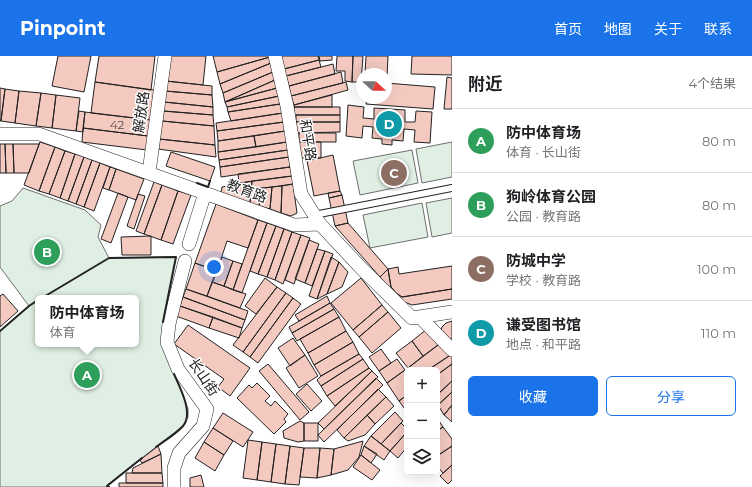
<!DOCTYPE html>
<html lang="zh">
<head>
<meta charset="utf-8">
<style>
	body { margin:0; font-family:Montserrat,"Noto Sans SC",sans-serif; background:#f2f2f2; color:#202124 }
	.controls { position:absolute; right:12px; bottom:12px; display:grid; overflow:hidden; border-radius:6px; box-shadow:0 4px 16px #0002 }
	.controls button { width:36px; height:36px; display:grid; place-items:center; padding:0; border:0; border-bottom:1px solid #e0e0e0; background:#fff; color:#202124; font:20px sans-serif }
	.compass { position:absolute; left:356px; top:12px; width:36px; height:36px; border-radius:50%; background:#fff; box-shadow:0 4px 16px #0002; rotate:111deg }
	.you { position:absolute; left:214px; top:211px; width:14px; height:14px; margin:-10px; border:3px solid #fff; border-radius:50%; background:#1a73e8; box-shadow:0 0 0 6px #1a73e833 }
	.badge { display:grid; place-items:center; width:26px; height:26px; border-radius:50%; background:#1a73e8; color:#fff; font-size:13px; font-weight:700 }
	.pin { position:absolute; translate:-50% -50%; border:2px solid #fff; box-shadow:0 1px 4px #0006 }
	.popup { position:absolute; left:35px; top:239px; width:104px; height:52px; box-sizing:border-box; display:grid; place-content:center; border-radius:6px; background:#fff; filter:drop-shadow(0 1px 3px #0005); font-size:13px; white-space:nowrap; color:#757577 }
	.popup b { font-size:15px; color:#202124 }
	.popup::after { content:''; position:absolute; left:50%; top:100%; margin-left:-8px; border:8px solid transparent; border-top-color:#fff }
	.list { margin:0; padding:0; list-style:none }
	h2 { display:flex; justify-content:space-between; align-items:center; height:52px; margin:0; padding:0 16px; font-size:17px }
	h2 small { font-size:13px; font-weight:400; color:#757577 }
	.list li { display:grid; grid-template-columns:26px 1fr auto; gap:12px; align-items:center; box-sizing:border-box; height:64px; padding:0 16px; border-top:1px solid #e0e0e0 }
	.list b { display:block; font-size:15px; white-space:nowrap }
	.list p { margin:0; font-size:13px; white-space:nowrap; color:#757577 }
	.list em { font-size:13px; font-style:normal; color:#757577 }
	.actions { display:flex; gap:8px; padding:12px 16px }
	.actions a { flex:1; padding:9px 0; border:1px solid #1a73e8; border-radius:6px; text-align:center; font-size:14px; color:#1a73e8 }
	.actions .main { background:#1a73e8; color:#fff }
	.icon { flex:none; width:22px; height:22px; fill:none; stroke:currentColor; stroke-width:2; stroke-linecap:round; stroke-linejoin:round }
	.map { position:relative; flex:none; width:452px; height:431px; overflow:hidden }
	header { display:flex; align-items:center; gap:24px; box-sizing:border-box; height:56px; padding:0 20px; background:#1a73e8; color:#fff }
	header strong { font-size:19px }
	nav { display:flex; gap:22px; margin-inline-start:auto; font-size:14px }
	main { display:flex }
	aside { flex:1; background:#fff }
	.map>svg:first-child { display:block }
	.green { fill:#e0efe3; stroke:#6f6f6f; fill-rule:evenodd }
	.building { fill:#f3c9c0; stroke:#222 }
	.lines { fill:none; stroke-linecap:round; stroke-linejoin:round }
	.lane-casing { stroke:#222; stroke-width:8 }
	.street-casing { stroke:#222; stroke-width:14 }
	.lane { stroke:#fff; stroke-width:6 }
	.street { stroke:#fff; stroke-width:13 }
	.wall { stroke:#222; stroke-width:2 }
	.labels { text-anchor:middle; dominant-baseline:central; stroke-width:3; stroke-linejoin:round; paint-order:stroke }
	.number-label { font-size:12px; fill:#564c4a }
	.street-label { font-size:14px; fill:#222; stroke:#fff }
</style>
</head>
<body>
<header>
<strong>Pinpoint</strong>
<nav><a>首页</a><a>地图</a><a>关于</a><a>联系</a></nav>
</header>
<main>
<div class="map">
<svg width="452" height="431" viewBox="0 0 452 431">
	<rect width="100%" height="100%" fill="#fff"/>
	<!-- green -->
	<path class="green" d="M452 86V121L422 127 416 93Z
		M412 94 418 127 360 139 353 105Z
		M23 132 85 154 101 169 98 181 109 202 176 201 164 260 162 285 188 353V361L183 370 107 429 109 431H0V275L29 250 0 211V150L12 145ZM38 242H136V288H38Z
		M452 142V177L432 181 426 147Z
		M422 147 428 181 370 192 363 159Z"/>
	<!-- building -->
	<path class="building" d="M58 0H91L84 36 52 30Z
		M99 0H155L151 34 95 26Z
		M169 0H206L203 29 166 25Z
		M213 0H269L270 1 217 16Z
		M281 0H318L319 4 284 13Z
		M319 0H332V4L320 5Z
		M337 0H353L352 26 345 25V15H336Z
		M353 0H363L361 26H352Z
		M366 0H388L387 21 386 18H365Z
		M412 0H452V19L411 18Z
		M270 1 271 7 220 28 217 16Z
		M319 4 321 11 286 20 284 13Z
		M271 7 273 16 223 37 220 28Z
		M333 8 335 18 289 30 286 20Z
		M273 16 275 24 225 46 223 37Z
		M341 16 343 27 291 40 289 30Z
		M447 21 452 22V53H444Z
		M275 24 277 32 225 46Z
		M166 25 212 30V39L165 35Z
		M95 26 154 34 151 64 91 57Z
		M346 26 348 34 294 49 291 40Z
		M386 27 435 31 433 53 366 48 367 42H386Z
		M0 32 5 33 1 65H0Z
		M277 32 279 40 227 51 225 46Z
		M5 33 19 35 15 67 1 65Z
		M19 35 41 37 36 70 15 67Z
		M165 35 212 39 213 51 164 46Z
		M41 37 56 39 52 72 36 70Z
		M56 39 80 42 76 75 52 72Z
		M332 39V51H294V49Z
		M279 40 280 48 228 56 227 51Z
		M164 46 213 51V59L163 55Z
		M280 48 283 57 231 65 228 56Z
		M348 49 364 51 363 62 374 63V52L405 54V66H415L416 55 432 56 430 87 414 86 415 74 404 73 403 85 392 84V89L382 88V83L372 82 373 71 363 70 362 82 346 80Z
		M294 51H340V59H294Z
		M79 55 85 56 83 76 76 75Z
		M163 55 213 59 214 70 162 65Z
		M85 56 151 64 148 80 83 72Z
		M283 57 284 66 217 75 216 67Z
		M296 59H340V66H296Z
		M162 65 214 70 215 89 159 83Z
		M284 66 285 75 218 85 217 75Z
		M296 66H340V76L296 77Z
		M83 72 148 80 147 94 82 86Z
		M285 75 287 86 256 91 254 80Z
		M299 77H336V86H299Z
		M254 80 256 91 218 96V85Z
		M159 83 215 89 216 101 158 93Z
		M40 86 55 91 39 135 24 129Z
		M287 86 288 94 219 104 218 96Z
		M299 86H321V102H299Z
		M0 88H5L6 117H0Z
		M5 88H13L14 117H6Z
		M13 88H39L29 117H14Z
		M55 91 65 95 49 138 39 135Z
		M288 94 289 101 220 111 219 104Z
		M65 95 75 98 60 142 49 138Z
		M171 96 215 111 210 125 166 110Z
		M75 98 84 101 68 145 60 142Z
		M333 99 340 135 314 140 307 105Z
		M84 101 92 104 76 148 68 145Z
		M289 101 290 111 221 121 220 111Z
		M92 104 100 107 84 151 76 148Z
		M100 107 110 111 94 155 84 151Z
		M110 111 116 113 109 134 103 132Z
		M290 111 292 120 239 127 238 118Z
		M116 113 144 123 136 144 109 134Z
		M292 120 293 128 251 134 252 125Z
		M252 125 250 147 221 137 222 131Z
		M154 126 162 129 144 178 136 175Z
		M293 128 297 157 291 160 281 157 282 130Z
		M162 129 178 135 161 184 144 178Z
		M282 130 281 157 270 153 272 131Z
		M272 131 270 153 259 150 261 132Z
		M261 132 259 150 250 147 251 134Z
		M178 135 191 139 173 188 161 184Z
		M340 135 342 139 329 142 328 137Z
		M118 137 128 141 111 187 101 183Z
		M138 138 145 140 134 173 127 170Z
		M342 139 348 167 335 170 329 142Z
		M216 148 258 164 248 192 227 185 217 215 195 207Z
		M258 164 267 167 242 237 233 234Z
		M267 167 276 170 258 218 250 215Z
		M348 167 388 213 380 221 335 170Z
		M276 170 284 173 267 221 258 218Z
		M284 173 292 176 275 224 267 221Z
		M292 176 301 179 283 228 275 224Z
		M301 179 310 182 294 228 285 224Z
		M151 180V199H122L121 181Z
		M309 184 319 188 305 227 295 223Z
		M317 193 325 195 312 230 305 227Z
		M325 195 333 198 317 243 309 240Z
		M222 201 233 205 224 230 212 226Z
		M331 201 339 206 327 238 317 243Z
		M233 205 242 208 233 234 224 230Z
		M339 206 348 216 342 231 327 238Z
		M195 207 217 215 207 240 186 233Z
		M452 210V233L402 241 396 237 391 231 388 213 398 211 399 218Z
		M388 213 391 231 396 237 402 241 452 233V243L412 249 402 245 380 221Z
		M265 222 277 231 256 258 245 250Z
		M361 222 382 249 353 274 331 247Z
		M212 226 246 238 240 252 207 240Z
		M277 231 286 237 243 296 233 289Z
		M186 233 248 255 245 264 183 241Z
		M286 237 293 242 250 301 243 296Z
		M3 238 18 255 0 271V240Z
		M327 240 330 247 299 265 295 259Z
		M183 241 245 264 242 272 180 250Z
		M293 242 301 248 258 307 250 301Z
		M330 247 334 253 292 277 289 271Z
		M382 249 388 256 359 281 353 274Z
		M180 250 213 261 209 272 176 260Z
		M334 253 339 261 297 285 292 277Z
		M388 256 401 272 372 297 359 281Z
		M213 261 242 272 239 282 209 272Z
		M339 261 346 275 308 297 300 283Z
		M452 265V282L449 285 440 277 442 271 446 267Z
		M188 269 250 312 230 340 218 331 224 323 174 288Z
		M427 273 442 286 423 300 412 285Z
		M346 275 353 286 314 309 308 297Z
		M293 282 305 299 290 310 278 292Z
		M412 285 423 300 408 312 396 297Z
		M353 286 359 298 321 320 314 309Z
		M442 286 452 298 428 314H409L408 312Z
		M381 293 391 307 379 315 369 301Z
		M359 298 363 303 321 330 317 324 321 320Z
		M452 298V308L437 319V314H428Z
		M305 299 318 320 299 332 286 312Z
		M363 303 369 312 327 340 321 330Z
		M397 303 405 314 387 327 379 315Z
		M268 308 309 356 300 364 259 315Z
		M452 308V325L437 339V319Z
		M369 312 372 315 335 350 327 340Z
		M405 314 407 318V339L399 345 387 327Z
		M372 315 378 321 324 373 318 367Z
		M376 322 383 329 324 386 318 379Z
		M452 325V336L438 349 437 339Z
		M257 327 270 340 265 345 271 350 275 345 288 358 284 363 286 366 274 378 237 342 249 329 252 332Z
		M307 328 322 345 311 355 296 338Z
		M378 333 386 341 344 382 337 374Z
		M452 336V349L444 359 438 349Z
		M407 339V361L404 357 407 356 399 345Z
		M386 341 394 350 375 368 367 359Z
		M452 349V366L444 359Z
		M395 356 403 365 381 388 371 380Z
		M223 357 253 376 243 391 213 372Z
		M367 359 375 368 365 379 348 385 344 382Z
		M437 362 443 371 437 375Z
		M300 365 304 367V385L298 386 284 382 283 375Z
		M304 367H318V385H304Z
		M401 367 407 373V376L390 395 381 388Z
		M443 371 452 383V390L437 400V375Z
		M213 372 233 385 224 399 204 386Z
		M407 376V391L398 402 390 395Z
		M371 380 390 395 384 404 364 390Z
		M248 384 262 386 257 424 243 422Z
		M363 385 359 401 348 414 331 419 334 393Z
		M204 386 224 399 215 415 195 402Z
		M262 386 276 388 271 426 257 424Z
		M276 388 290 390 285 428 271 426Z
		M158 390 161 398 142 407 140 404Z
		M290 390 304 392 299 429 285 428Z
		M364 390 377 398 371 407 361 399Z
		M452 390V409L443 417 437 410V400Z
		M304 392H320L317 422 300 421Z
		M320 392 334 393 331 419 317 422Z
		M161 398 162 417H132L133 412Z
		M361 399 380 414 372 424 353 411Z
		M452 409V424L448 428 440 420Z
		M126 417H162L163 427H126Z
		M201 419 204 431H190V422Z
		M119 427H163V431H119Z"/>
	<g class="lines">
		<!-- lane casing -->
		<g class="lane-casing">
			<path id="lane" d="M314 159 452 132"/>
		</g>
		<!-- street casing -->
		<g class="street-casing">
			<path id="street" d="M275 0 287 50 301 138 320 168
				M0 78H39L294 169 320 168 362 213 412 262 452 256
				M149 116 165 0
				M189 188 205 137
				M420 261 452 294
				M174 431V412L179 397 203 370 207 353 178 313 167 286 169 268 185 205"/>
		</g>
		<!-- lane -->
		<use href="#lane" class="lane"/>
		<!-- street -->
		<use href="#street" class="street"/>
		<!-- wall -->
		<path class="wall" d="M197 127 208 131 210 125
			M42 242 109 202 176 201 163 266
			M0 275 29 250 38 244
			M156 391C164 385 176 378 183 370 194 357 180 332 174 318
			M109 431 107 430 142 402"/>
	</g>
	<g class="labels">
		<!-- number labels -->
		<g class="number-label">
			<text x="117" y="68">42</text>
		</g>
		<!-- street labels -->
		<g class="street-label">
			<text transform="translate(141 56) rotate(-82)">解放路</text>
			<text transform="translate(308 84) rotate(81)">和平路</text>
			<text transform="translate(247 135) rotate(20)">教育路</text>
			<text transform="translate(204 321) rotate(56)">长山街</text>
		</g>
	</g>
</svg>
<div class="controls">
<button>+</button>
<button>−</button>
<button><svg class="icon" aria-label="layers" viewBox="0 0 24 24"><path d="M12 4l9 5-9 5-9-5zM3 14l9 5 9-5"/></svg></button>
</div>
<svg class="compass" viewBox="-18 -18 36 36"><path d="M0-13l5 13h-10z" fill="#e53935"/><path d="M0 13l5-13h-10z" fill="#757577"/></svg>
<div class="you"></div>
<div class="pin badge" style="left:87px;top:319px;background:#2e9e5b">A</div>
<div class="popup"><b>防中体育场</b>体育</div>
<div class="pin badge" style="left:47px;top:196px;background:#2e9e5b">B</div>
<div class="pin badge" style="left:394px;top:117px;background:#8d6e63">C</div>
<div class="pin badge" style="left:389px;top:68px;background:#0f9aa8">D</div>
</div>
<aside>
<h2>附近<small>4个结果</small></h2>
<ul class="list">
<li><span class="badge" style="background:#2e9e5b">A</span><div><b>防中体育场</b><p>体育 · 长山街</p></div><em>80 m</em></li>
<li><span class="badge" style="background:#2e9e5b">B</span><div><b>狗岭体育公园</b><p>公园 · 教育路</p></div><em>80 m</em></li>
<li><span class="badge" style="background:#8d6e63">C</span><div><b>防城中学</b><p>学校 · 教育路</p></div><em>100 m</em></li>
<li><span class="badge" style="background:#0f9aa8">D</span><div><b>谦受图书馆</b><p>地点 · 和平路</p></div><em>110 m</em></li>
</ul>
<div class="actions"><a class="main">收藏</a><a>分享</a></div>
</aside>
</main>
</body>
</html>
